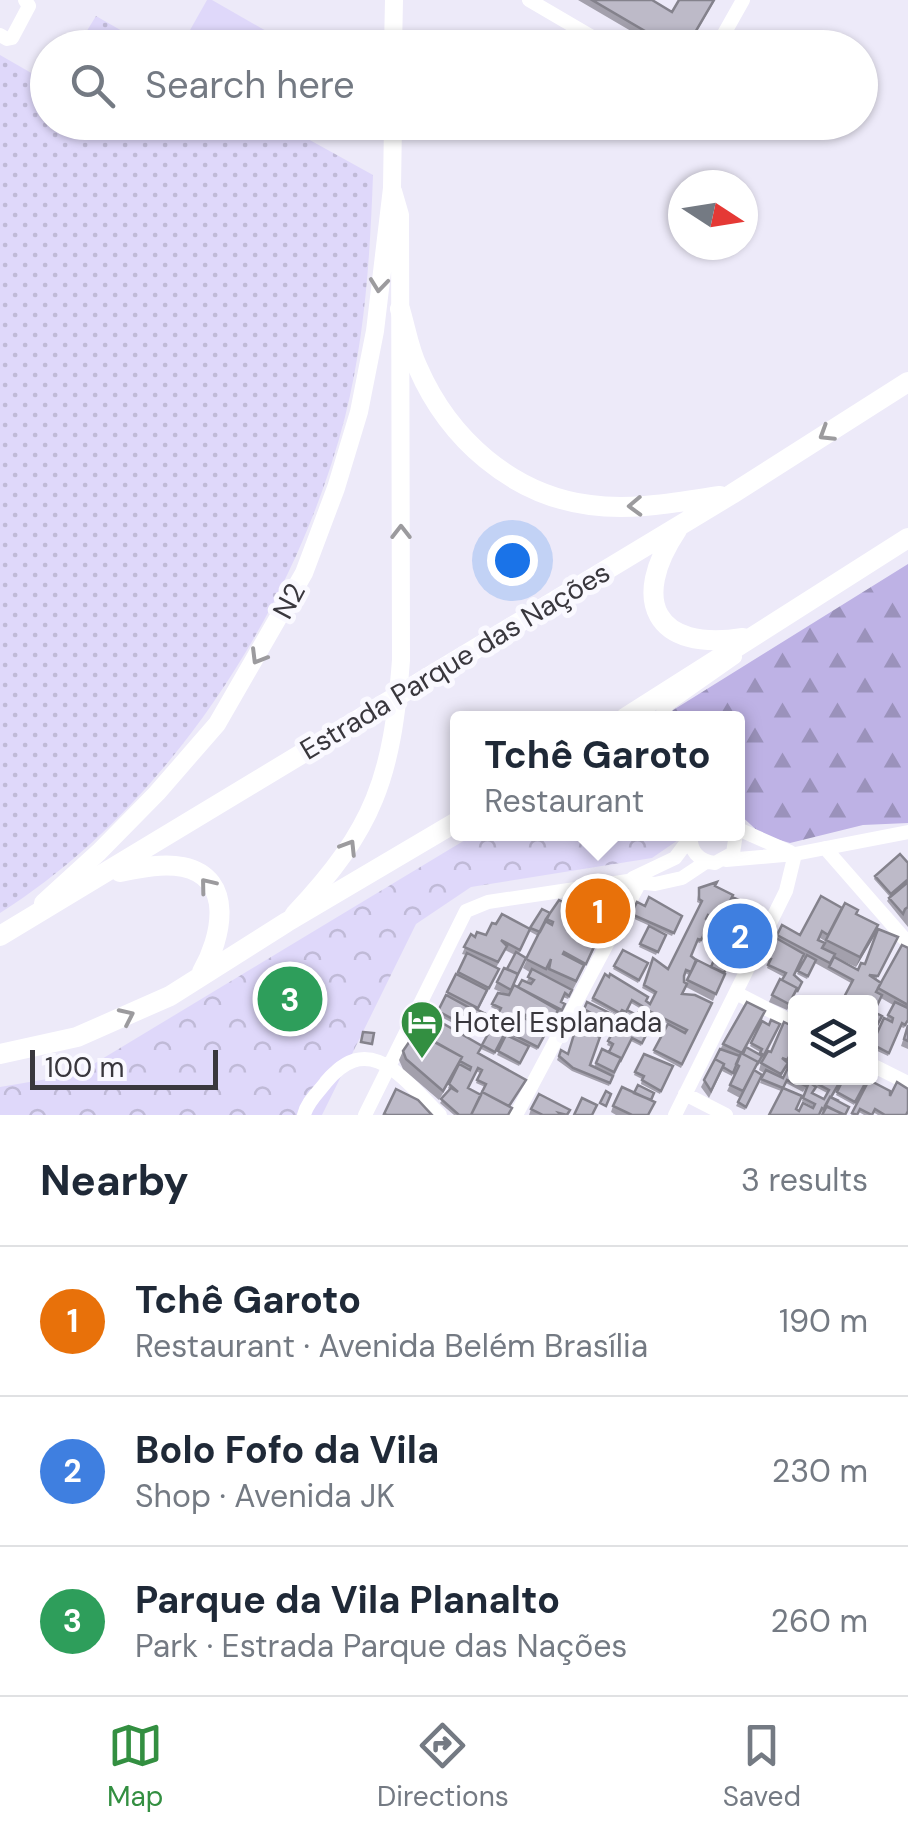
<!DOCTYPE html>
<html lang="en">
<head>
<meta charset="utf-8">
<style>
	body { margin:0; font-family:"DM Sans",sans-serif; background:#f6f6f7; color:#1f2937 }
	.controls { position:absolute; right:30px; bottom:30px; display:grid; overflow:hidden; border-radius:10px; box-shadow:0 2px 8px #0004 }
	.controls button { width:90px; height:90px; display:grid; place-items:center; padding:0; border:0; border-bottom:2px solid #e0e1e3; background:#fff; color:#1f2937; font:50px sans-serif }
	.compass { position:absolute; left:668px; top:170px; width:90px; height:90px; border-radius:50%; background:#fff; box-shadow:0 2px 8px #0004; rotate:102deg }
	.scale { position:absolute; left:30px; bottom:25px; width:188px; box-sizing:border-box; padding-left:10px; border:5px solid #39373d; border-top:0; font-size:28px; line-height:35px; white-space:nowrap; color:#39373d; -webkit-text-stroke:8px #faf9ff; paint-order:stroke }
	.you { position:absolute; left:512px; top:560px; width:35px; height:35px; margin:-25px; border:8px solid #fff; border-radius:50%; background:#1a73e8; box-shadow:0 0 0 15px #1a73e833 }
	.badge { display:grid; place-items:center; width:65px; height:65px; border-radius:50%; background:#338f41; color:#fff; font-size:32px; font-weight:700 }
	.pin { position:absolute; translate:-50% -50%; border:5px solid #fff; box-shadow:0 2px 10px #0006 }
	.popup { position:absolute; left:450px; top:711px; width:295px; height:130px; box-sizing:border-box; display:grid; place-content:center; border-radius:10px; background:#fff; filter:drop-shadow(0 2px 8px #0005); font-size:32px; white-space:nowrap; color:#747a83 }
	.popup b { font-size:38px; color:#1f2937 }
	.popup::after { content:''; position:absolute; left:50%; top:100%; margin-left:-20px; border:20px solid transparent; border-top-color:#fff }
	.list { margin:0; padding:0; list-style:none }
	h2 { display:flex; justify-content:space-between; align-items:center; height:130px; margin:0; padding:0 40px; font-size:42px }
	h2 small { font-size:32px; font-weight:400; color:#747a83 }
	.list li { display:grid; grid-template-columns:65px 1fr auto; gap:30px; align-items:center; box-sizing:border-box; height:150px; padding:0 40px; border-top:2px solid #e0e1e3 }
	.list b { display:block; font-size:38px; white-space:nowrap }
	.list p { margin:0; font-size:32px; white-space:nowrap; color:#747a83 }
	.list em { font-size:32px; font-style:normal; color:#747a83 }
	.icon { flex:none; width:55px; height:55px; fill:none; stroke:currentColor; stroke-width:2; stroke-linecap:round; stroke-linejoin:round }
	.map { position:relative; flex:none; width:908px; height:1115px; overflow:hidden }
	.search { position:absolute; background:#fff; box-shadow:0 2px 8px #0004; left:30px; right:30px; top:30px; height:110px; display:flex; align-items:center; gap:25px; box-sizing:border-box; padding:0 35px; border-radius:55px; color:#747a83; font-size:38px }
	.sheet { height:580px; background:#fff }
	nav { display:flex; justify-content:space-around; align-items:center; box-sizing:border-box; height:140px; border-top:2px solid #e0e1e3; background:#fff; font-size:28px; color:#747a83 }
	nav a { display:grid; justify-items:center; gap:5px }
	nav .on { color:#338f41 }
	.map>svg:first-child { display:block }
	.grass { fill:url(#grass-dots) }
	.forest { fill:url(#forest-firs) }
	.park { fill:url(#park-crowns) }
	.pitch { fill:#dfd8fa }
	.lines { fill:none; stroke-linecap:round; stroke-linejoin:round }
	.minor { stroke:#fff; stroke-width:14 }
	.major { stroke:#fff; stroke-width:18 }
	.highway { stroke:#fff; stroke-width:20 }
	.wall { fill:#a3a0ac; fill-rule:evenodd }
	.shaded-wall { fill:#84828c }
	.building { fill:#bdbac8; stroke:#84828c; stroke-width:2.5; fill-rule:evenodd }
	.oneway { stroke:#9c9b9e }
	.labels { text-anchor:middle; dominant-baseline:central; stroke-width:10; stroke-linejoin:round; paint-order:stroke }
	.street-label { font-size:28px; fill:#39373d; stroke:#faf9ff }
	.poi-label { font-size:28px; fill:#39373d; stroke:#faf9ff; text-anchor:start }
</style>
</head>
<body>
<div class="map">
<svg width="908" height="1115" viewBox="0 0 908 1115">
	<defs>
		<pattern id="grass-dots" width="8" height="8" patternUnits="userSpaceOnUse" patternTransform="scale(2.5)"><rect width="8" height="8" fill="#dfd8fa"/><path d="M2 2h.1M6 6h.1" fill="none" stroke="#c0bad7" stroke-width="1.8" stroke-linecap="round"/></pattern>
		<pattern id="forest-firs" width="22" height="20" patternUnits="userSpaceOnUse" patternTransform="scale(2.5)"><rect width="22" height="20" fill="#beb2e5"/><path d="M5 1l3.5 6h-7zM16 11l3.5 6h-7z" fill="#9b92bb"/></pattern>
		<pattern id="park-crowns" width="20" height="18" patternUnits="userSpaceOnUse" patternTransform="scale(2.5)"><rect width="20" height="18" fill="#dfd8fa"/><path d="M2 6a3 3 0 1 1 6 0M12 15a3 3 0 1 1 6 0" fill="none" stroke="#c0bad7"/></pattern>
	</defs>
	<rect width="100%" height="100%" fill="#edeaf9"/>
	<!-- grass -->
	<path class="grass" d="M96 16 150 47H77Z
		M0 55 47 82 48 122 279 123 373 175C370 257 365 337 345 417 296 608 168 807 0 913Z"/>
	<!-- forest -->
	<path class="forest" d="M908 564V823L863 825 790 843 762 835 738 813V718H670V712Z"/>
	<!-- park -->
	<path class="park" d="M475 834H679L681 838 652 858 471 887 416 924 322 1115H0V1087L77 1074Z"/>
	<!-- pitch -->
	<path class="pitch" d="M207 0H212L294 47H184L181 46Z"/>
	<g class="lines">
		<!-- minor -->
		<path class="minor" d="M529 0 611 48
			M0 35 7 39 12 38 29 6 25 0
			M716 48 743 0
			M660 718 668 704 735 657
			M738 829 790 852
			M691 834C689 850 698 861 715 863L733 853 736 834
			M825 848 908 943
			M726 860 795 854 908 832
			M633 878 675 858 690 838
			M736 993 796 1024
			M870 1064 908 1083
			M685 1094 726 1115
			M304 1115C307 1102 318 1093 326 1082 370 1028 405 1081 440 1115
			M365 1115 466 911 488 902 628 881 655 884 682 878 706 862
			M516 1115 639 884 638 876
			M675 1115 786 891 795 854"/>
		<!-- major -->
		<path class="major" d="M393 48 394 0
			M43 903 99 852 157 793 217 724 304 573 336 488 359 412 375 331 392 188 393 122
			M294 914C375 828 392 777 401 660L400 215 393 191"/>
		<!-- highway -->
		<path class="highway" d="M400 309C406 329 409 350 418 368 449 439 512 495 590 505 634 511 677 502 720 496
			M677 530C630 600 654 652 743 638
			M625 718 908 538
			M120 872C140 868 162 863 183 867 236 878 221 939 202 972
			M0 936 732 494 908 382
			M0 1054 77 1037 170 996 287 922 458 821"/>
	</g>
	<!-- wall -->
	<path class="wall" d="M578 0H652L672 12 679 0H715L687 48H660Z
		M908 863V927L887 901 889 898 905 885 890 897 874 879 875 876Z
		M715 886 733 895 718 924 707 919 710 922 700 943 697 942 691 956 711 967 717 952 712 950 721 930 742 940 733 960 731 959 713 1001 686 987 683 994 712 1003 681 1068 653 1053 668 1024 646 1013 638 1028 646 1035 641 1046 631 1041 609 1086 572 1071 557 1060 561 1050 594 1067 602 1049 609 1052 611 1047 607 1045 612 1033 588 1021 590 1016 582 1012 587 1002 622 1019 624 1015 621 1013 619 1016 591 1001 605 974 650 1004 655 995 642 988 653 958 668 969 701 904 697 902 699 888ZM685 973 689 975 686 983 684 982ZM631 1003 641 1009 637 1015 628 1010ZM615 1027 625 1032 623 1035 614 1030Z
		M734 898 744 902 737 918 751 922 743 939 719 928Z
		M637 902 645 906 682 916 672 936 630 917Z
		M550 913 612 915 568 999 563 997 561 1002 565 1004 561 1014 557 1012 537 1050 529 1046 519 1066 497 1055 506 1035 524 1044 505 1034 494 1055 481 1049 493 1025 501 1029 513 1025 497 1017 499 1011 491 1007 498 993 505 994 494 989 497 982 507 969 515 955 505 950 496 968 488 991 478 1010 486 1014 479 1031 466 1025 474 1009 459 1002 468 1007 459 1026 437 1015 466 955 462 954 471 934 475 937 486 935 496 924 530 929ZM529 931 538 936 523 968 531 973 527 981 532 983 518 987 514 985 526 958 519 954Z
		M856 914 878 925 875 935 856 967 834 957 858 970 898 937 876 980 881 983 908 948V1021L904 1028 901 1027 888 1056 871 1048 884 1018 886 1019 893 1005 881 998 874 1012 870 1040V1002H841L851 983 815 963 807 979 797 974 805 958 803 957 795 975 802 982 787 1010 769 1002 772 995 784 977 767 968 769 962 765 960 782 925 800 935ZM820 938 825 941 823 948 819 940Z
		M649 926 666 935 656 955 639 947Z
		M623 950 648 963 638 983 613 969Z
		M763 1018 746 1048 759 1054 760 1052 750 1046 762 1021 769 1025 780 1024 763 1058 761 1057 754 1071 762 1075 745 1110 736 1106 740 1098 727 1091 736 1072 734 1070 732 1076 722 1071 709 1098 701 1087 723 1044Z
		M908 1025V1049L901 1046Z
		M796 1049 781 1077 812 1078 809 1083 814 1086 812 1081 814 1078H843L832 1097 849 1107 846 1115H822L824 1112 820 1111 769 1115 781 1091 760 1083 764 1073 759 1070 761 1063 771 1052ZM786 1083 803 1092 808 1084 802 1101 813 1107 799 1111 796 1109 783 1088ZM814 1086 827 1093 824 1099 813 1093Z
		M403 1051 478 1054 525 1083 509 1106V1115H454L440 1103 450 1090 448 1088 455 1073 439 1100 403 1069 399 1060ZM476 1071 480 1073 476 1083 485 1087 481 1095 468 1089Z
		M673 1066 660 1094 641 1084 642 1079 634 1075 635 1072Z
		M844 1078H868L854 1105 836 1095Z
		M869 1080 890 1096 906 1115H878L873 1112 872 1115H864L859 1112 857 1115H851Z
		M651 1100 649 1115H616L611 1112 613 1106Z
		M531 1109 568 1115H529Z"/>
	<!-- shaded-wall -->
	<path class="shaded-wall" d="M878 925 875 935 856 967 860 957Z"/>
	<!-- building -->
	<path class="building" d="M592 0H652L672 12 679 0H714L686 48H674Z
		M900 854 908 863V907L905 909 903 914 889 898 907 883 906 881 891 894 875 876Z
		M717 882 715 886 733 895 720 921 708 915 706 919 710 922 701 940 698 939 691 956 696 960 691 972 686 970 684 976V982L687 984 682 994 695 995 712 1003 682 1064 654 1050 668 1024 685 1033 687 1030 647 1010 637 1028 646 1035 642 1043 632 1038 620 1062 621 1058 609 1052 613 1044 608 1041 614 1030 623 1035 626 1029 616 1024 613 1030 589 1017 591 1013 584 1009 587 1002 622 1019 626 1012 622 1010 620 1013 593 998 605 974 609 977 610 974 648 997 646 1001 650 1004 656 992 644 985 653 958 668 969 702 901 699 899V888ZM632 1000 642 1006 637 1015 627 1010Z
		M821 896 842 908 828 935 822 931 818 940 825 943 822 948 835 954 830 963 777 935 782 925 800 935Z
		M649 897 682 916 674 933 631 914 637 902 645 906Z
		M734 898 744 902 738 915 728 910Z
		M559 900 605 923 586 964 564 952 563 954 584 965 576 981 549 969 551 959 546 969 526 959 545 921 552 925 553 922 546 919Z
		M592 900 613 912 603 930 605 923 585 913Z
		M845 903 858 910 856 914 878 925 860 957 826 940Z
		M542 909 550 913 540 932 530 928Z
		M502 914 530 929 520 950 501 940 507 946 498 962 464 947 471 934 475 937 477 932 486 935 492 923 496 924Z
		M726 914 751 922 744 936 721 925Z
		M649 926 666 935 658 952 640 944Z
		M878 929 898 937 878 976 869 975 881 983 876 992 882 995 874 1012 882 1016 870 1039V1002H845L842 1001 853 980 829 967 834 957 858 970 861 963 865 964Z
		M721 930 742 940 735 953 715 943Z
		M776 938 804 954 794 975 802 982 797 992V988L782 980 786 973 768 965 771 959 766 957Z
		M902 945 908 948V1005L878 988Z
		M623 950 648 963 639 980 614 966Z
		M718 950 732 956 724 973 711 967Z
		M516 952 526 958 518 974 507 969Z
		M467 953 499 969 489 988 458 972Z
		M807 955 816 960 808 976 798 971Z
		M697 960 725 974 716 994 687 980Z
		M504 968 518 974 511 990 497 982Z
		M532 969 572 990 569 996 565 993 561 1002 565 1004 562 1010 518 987 522 980 531 984 534 980 528 977Z
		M456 974 487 990 478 1008 447 992Z
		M780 979 797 988 789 1004 772 995Z
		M514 985 558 1010 538 1047 506 1031 495 1052 482 1045 493 1025 501 1029 505 1021 513 1025 514 1022 498 1014 501 1008 492 1004 498 993 509 995ZM526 1015 537 1021 536 1024 524 1018Z
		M446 995 468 1007 460 1023 438 1011Z
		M747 1002 765 1011 742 1053 723 1044Z
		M895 1002 908 1008V1020L905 1025 902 1023 889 1053 872 1044 884 1018 892 1022 893 1018 888 1015Z
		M474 1008 486 1014 480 1027 468 1022Z
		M430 1016 482 1046 478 1053 526 1080 509 1106 482 1092 481 1094 486 1084 477 1080 482 1070 478 1068 468 1088 481 1095 471 1115H459L441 1099 451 1088 458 1092 449 1084 459 1064 470 1070 471 1067 460 1061 462 1057 423 1035Z
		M771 1020 780 1024 764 1055 760 1053 762 1049 751 1043 762 1021 769 1025Z
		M784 1022 796 1028V1046L787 1060 782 1058 788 1063 781 1074 761 1063 768 1051 771 1052Z
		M908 1025V1041L904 1039Z
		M583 1029 600 1037 590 1065 613 1076 610 1083 573 1068 559 1056 561 1050 568 1054 575 1031 581 1034Z
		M363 1032 374 1033 372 1044 361 1042Z
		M419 1034 462 1057 443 1091 406 1059 403 1051 414 1035Z
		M506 1035 529 1046 520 1063 498 1051Z
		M746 1047 762 1056 757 1065 758 1062 743 1054Z
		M602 1049 621 1058 614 1072 596 1063Z
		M720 1049 740 1056 733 1073 723 1067 724 1064 715 1059Z
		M796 1051 794 1080 793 1083 787 1080 783 1088 802 1096 796 1109 799 1111 803 1103 813 1108 815 1104 803 1098 809 1082 816 1087 812 1093 824 1099 829 1090 816 1083 814 1078H842L831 1097 839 1101 830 1097 824 1109 822 1108 819 1115H769L783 1088 761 1079 766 1070 783 1078Z
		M741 1053 758 1062 743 1091 730 1085 739 1066 736 1064Z
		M644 1054 673 1066 661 1091 642 1080 644 1076 635 1072Z
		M715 1059 724 1064 711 1091 704 1080Z
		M754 1070 762 1075 746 1107 738 1102Z
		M796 1077V1078H810L806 1086 794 1080Z
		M844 1078H868L855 1102 837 1092Z
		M869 1080 890 1091V1096L897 1082 908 1089V1111L906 1115H885L875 1109 872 1115 860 1109 857 1115 852 1113Z
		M638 1085 654 1093 651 1100 634 1093Z
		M622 1087 655 1102 648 1115H632L613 1106Z
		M396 1089 418 1100 432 1115H387L384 1114Z
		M606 1091 611 1094 606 1106 600 1103Z
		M482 1092 512 1108 508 1115H471Z
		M539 1094 570 1110 567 1115 559 1113 561 1115H543L531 1109Z
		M830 1097 849 1107 845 1115 825 1106Z
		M582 1098 597 1105 592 1115H574Z
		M827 1106 844 1115H822Z"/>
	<!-- one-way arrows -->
	<defs><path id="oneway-chevron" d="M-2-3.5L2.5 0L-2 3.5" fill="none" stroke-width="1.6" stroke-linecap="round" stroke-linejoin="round" transform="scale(2.5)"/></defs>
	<g class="oneway">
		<use href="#oneway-chevron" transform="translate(379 285) rotate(96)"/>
		<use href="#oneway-chevron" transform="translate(826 434) rotate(148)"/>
		<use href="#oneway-chevron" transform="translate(635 506) rotate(178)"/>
		<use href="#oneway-chevron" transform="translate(401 532) rotate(-90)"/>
		<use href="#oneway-chevron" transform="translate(258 657) rotate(121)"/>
		<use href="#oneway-chevron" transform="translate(349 847) rotate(-58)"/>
		<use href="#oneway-chevron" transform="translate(207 885) rotate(-129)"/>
		<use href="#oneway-chevron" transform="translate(127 1016) rotate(-25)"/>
	</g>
	<!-- icons -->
	<defs>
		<g id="hotel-pin" transform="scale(2.25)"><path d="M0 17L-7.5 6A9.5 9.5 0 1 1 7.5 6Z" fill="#338f41" stroke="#faf9ff"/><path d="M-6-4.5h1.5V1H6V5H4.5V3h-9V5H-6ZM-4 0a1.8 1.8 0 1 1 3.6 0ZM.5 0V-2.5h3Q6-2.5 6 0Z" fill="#fff"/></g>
	</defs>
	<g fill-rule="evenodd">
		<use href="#hotel-pin" x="422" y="1022"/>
	</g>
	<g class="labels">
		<!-- street labels -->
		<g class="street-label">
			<text transform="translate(289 601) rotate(-62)">N2</text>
			<text transform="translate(455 661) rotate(-31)">Estrada Parque das Nações</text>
		</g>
		<!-- poi labels -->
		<g class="poi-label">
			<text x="454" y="1022">Hotel Esplanada</text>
		</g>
	</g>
</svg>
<div class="controls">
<button><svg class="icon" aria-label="layers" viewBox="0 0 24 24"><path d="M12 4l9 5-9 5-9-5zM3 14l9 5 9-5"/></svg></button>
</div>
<svg class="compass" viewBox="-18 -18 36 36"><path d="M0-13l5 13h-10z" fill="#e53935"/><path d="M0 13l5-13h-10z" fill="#747a83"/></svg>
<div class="scale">100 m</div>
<div class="you"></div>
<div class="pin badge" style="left:598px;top:911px;background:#e8710a">1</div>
<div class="popup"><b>Tchê Garoto</b>Restaurant</div>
<div class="pin badge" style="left:740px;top:936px;background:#3f7fe0">2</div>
<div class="pin badge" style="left:290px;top:999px;background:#2e9e5b">3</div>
<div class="search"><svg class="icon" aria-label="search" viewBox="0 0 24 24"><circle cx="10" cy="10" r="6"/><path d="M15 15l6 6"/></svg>Search here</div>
</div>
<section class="sheet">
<h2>Nearby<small>3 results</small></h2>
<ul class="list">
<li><span class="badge" style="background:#e8710a">1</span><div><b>Tchê Garoto</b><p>Restaurant · Avenida Belém Brasília</p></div><em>190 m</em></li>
<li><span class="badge" style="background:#3f7fe0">2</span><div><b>Bolo Fofo da Vila</b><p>Shop · Avenida JK</p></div><em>230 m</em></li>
<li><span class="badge" style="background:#2e9e5b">3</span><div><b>Parque da Vila Planalto</b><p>Park · Estrada Parque das Nações</p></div><em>260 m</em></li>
</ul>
</section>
<nav>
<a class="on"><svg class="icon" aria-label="map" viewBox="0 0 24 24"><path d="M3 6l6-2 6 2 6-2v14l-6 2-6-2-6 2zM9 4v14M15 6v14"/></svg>Map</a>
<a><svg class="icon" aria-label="directions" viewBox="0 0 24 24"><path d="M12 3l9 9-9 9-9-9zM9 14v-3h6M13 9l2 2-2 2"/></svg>Directions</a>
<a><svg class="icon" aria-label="saved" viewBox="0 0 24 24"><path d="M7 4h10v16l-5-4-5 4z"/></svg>Saved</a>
</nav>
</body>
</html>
